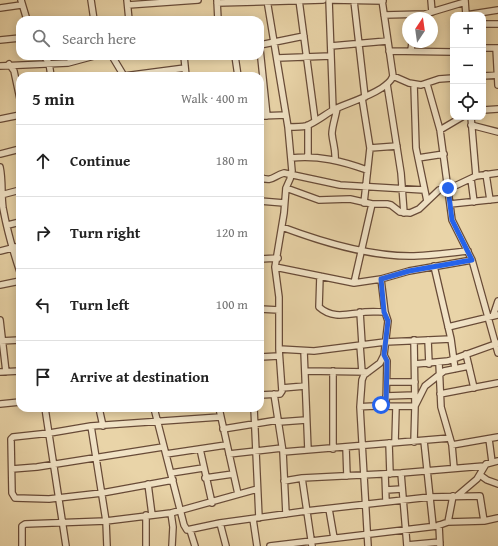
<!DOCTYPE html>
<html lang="en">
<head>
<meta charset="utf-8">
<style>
	body { margin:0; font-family:"Gentium Book Plus",serif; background:#f6f6f6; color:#222 }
	.controls { position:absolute; right:12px; top:12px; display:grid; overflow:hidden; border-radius:8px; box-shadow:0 2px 10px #0003 }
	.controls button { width:36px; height:36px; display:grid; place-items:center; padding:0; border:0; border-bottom:1px solid #e0e0e0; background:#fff; color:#222; font:20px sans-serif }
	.compass { position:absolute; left:402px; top:12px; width:36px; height:36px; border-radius:50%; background:#fff; box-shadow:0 2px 10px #0003; rotate:13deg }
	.stop { position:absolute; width:12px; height:12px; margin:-9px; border:3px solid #2563eb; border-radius:50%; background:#fff }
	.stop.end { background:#2563eb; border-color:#fff; box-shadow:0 1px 4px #0008 }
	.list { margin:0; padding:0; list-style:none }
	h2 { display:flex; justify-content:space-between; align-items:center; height:52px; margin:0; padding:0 16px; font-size:17px }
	h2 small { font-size:13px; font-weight:400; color:#767676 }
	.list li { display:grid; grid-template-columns:26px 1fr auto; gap:12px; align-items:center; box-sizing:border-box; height:72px; padding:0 16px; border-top:1px solid #e0e0e0 }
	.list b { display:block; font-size:15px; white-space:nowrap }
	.list em { font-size:13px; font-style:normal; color:#767676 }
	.icon { flex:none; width:22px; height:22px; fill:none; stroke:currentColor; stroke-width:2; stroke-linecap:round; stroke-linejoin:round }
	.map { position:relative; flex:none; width:498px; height:546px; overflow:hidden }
	.search { position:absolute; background:#fff; box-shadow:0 2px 10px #0003; left:16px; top:16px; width:248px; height:44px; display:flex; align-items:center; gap:10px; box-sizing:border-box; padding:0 14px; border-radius:12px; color:#767676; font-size:15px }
	.panel { position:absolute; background:#fff; box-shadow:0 2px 10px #0003; left:16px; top:72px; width:248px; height:340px; border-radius:12px }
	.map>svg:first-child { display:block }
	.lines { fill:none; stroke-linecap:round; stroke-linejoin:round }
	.minor-casing { stroke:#684b38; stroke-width:8 }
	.minor { stroke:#f1e3c6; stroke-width:5.5 }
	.route { stroke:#2563eb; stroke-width:5 }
</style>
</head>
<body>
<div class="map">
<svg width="498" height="546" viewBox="0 0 498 546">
	<rect width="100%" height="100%" fill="#e9d4a8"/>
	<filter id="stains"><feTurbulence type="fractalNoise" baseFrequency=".005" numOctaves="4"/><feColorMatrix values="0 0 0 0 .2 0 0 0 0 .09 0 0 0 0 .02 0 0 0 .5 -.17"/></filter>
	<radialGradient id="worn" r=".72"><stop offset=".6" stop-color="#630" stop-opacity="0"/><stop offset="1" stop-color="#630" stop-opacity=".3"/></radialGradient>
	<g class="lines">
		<!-- minor casing -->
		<g class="minor-casing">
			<path id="minor" d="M21 0 27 20
				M91 0 94 20
				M127 0 129 20
				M217 0 218 20
				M299 0 315 120
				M329 0 333 110
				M332 0 383 1
				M431 0 432 12
				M465 0 466 15
				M354 1 365 97
				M217 3 323 0
				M128 5 198 0
				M0 8 21 5
				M384 15 425 14 465 2
				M466 15 498 10
				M483 24H498
				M0 40 20 38
				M260 45 304 36
				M331 46 387 41
				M483 48H498
				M496 48 498 85
				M260 49 267 116
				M389 51 453 52
				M411 51 412 42
				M44 56 49 63 51 76
				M112 56 124 76
				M184 56 186 76
				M235 56 238 76
				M277 58 331 56
				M9 64 14 71 20 99
				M0 66 68 63 94 56
				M124 76 185 68
				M393 76 409 83 421 85 439 79 453 78
				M483 76 498 75
				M387 84 401 173 404 213
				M414 84 416 148 427 201
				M427 84 440 130 452 220 472 260 498 353
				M362 98 370 148 364 203
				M483 110 498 109
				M260 116 286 115
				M471 117 476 176
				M0 119 20 115
				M471 125 498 132
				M288 127C294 127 301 127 306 126 315 123 327 113 335 109 350 102 388 91 393 76L382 0
				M440 130 462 117
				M370 148 397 146
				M0 154 20 149
				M308 156V125
				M291 158C318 155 342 161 367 170
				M418 158 444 154
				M335 160C336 150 333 144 332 134 332 126 336 116 337 108
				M0 167C3 181 1 195 3 208 7 230 13 251 20 272
				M486 174 490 200
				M260 177C272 183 273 176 284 173L340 185 424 190
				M471 179 474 202
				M286 188 319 200 350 199 372 204H387L391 205 400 212 410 213 419 209 439 190 457 185 476 176 498 173
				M1 195 20 190
				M260 201 284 203
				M450 204 498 199
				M8 225 20 222
				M282 227C322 242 367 256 410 256 429 256 449 253 468 251
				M0 251 20 246
				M260 259 278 258
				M434 266 451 339 455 369
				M275 267 354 283 381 279 409 271 472 260
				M320 276 319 307C331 318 344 315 359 313 367 311 376 312 385 312
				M354 283 372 204
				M0 285 20 281
				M260 309 279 310
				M360 312 362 344
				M493 316 498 301
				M0 320 6 372
				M448 327 498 315
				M428 340 429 364
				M0 341 20 340
				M360 345 362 372
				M279 349 314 351 385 342 451 339
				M304 351 308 450
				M466 354 474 388
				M384 355 387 361 386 405
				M260 357 279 356
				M439 363 441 407 452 445 454 468
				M415 364 448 361 498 343
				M305 371 368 372
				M0 372 20 371
				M387 382H415
				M282 388 305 386
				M274 394 283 452 286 514
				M440 394 498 383
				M260 395 280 394 282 391 279 349V297L275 267 284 213 286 188 290 179 292 171 288 127 267 0
				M386 396 415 395
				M0 404 20 402
				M360 407C379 405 396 407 415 406L414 340
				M45 408 66 546
				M99 408 103 426
				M154 408 184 525 187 530 220 523 306 511 430 497 480 496 484 521
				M219 408 238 494
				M254 408 259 518
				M279 422 306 420
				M91 426 106 521 107 546
				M223 429 278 420
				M489 439 492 462
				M424 441 433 526
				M395 442 396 407
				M414 442 415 406 425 386 444 371 469 366
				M389 443 390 474
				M452 445 498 437
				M346 448 347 476
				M200 449 212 503
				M333 449V371
				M283 452 450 438
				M166 454 226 445
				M229 454 282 448
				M12 469 37 467 163 447
				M171 473 203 468
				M401 473 407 546
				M385 474 386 502
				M480 475 487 480 498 484
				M205 478 233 474
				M302 478 401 473 484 466
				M173 480 102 493 49 499 15 498 12 493 11 439 13 437 50 433 91 426 220 417
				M284 481 302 478 312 546
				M148 484 152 515
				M386 490 402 489
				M457 496 477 479 486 464 498 461
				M329 509 334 538
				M171 513 173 527 172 546
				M253 519 257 546
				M448 522 453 496
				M220 523 226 546
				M439 525 440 546
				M190 530 195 546
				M407 545 440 542
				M22 546V526L25 524 106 521 171 513 257 489
				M146 546V515
				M270 546 437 526 448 522 484 521 498 518
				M368 546 360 407 362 380 364 375 380 363 384 355 388 321 385 312 381 279"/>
		</g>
		<!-- minor -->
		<use href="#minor" class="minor"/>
	</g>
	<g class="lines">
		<!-- route -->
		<path class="route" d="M381 405H386L387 361 384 355 388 321 384 312 381 279 409 271 472 260 452 220 448 188"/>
	</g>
	<rect width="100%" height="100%" filter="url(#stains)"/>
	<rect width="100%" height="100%" fill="url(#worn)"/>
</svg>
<div class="controls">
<button>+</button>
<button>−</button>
<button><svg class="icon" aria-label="locate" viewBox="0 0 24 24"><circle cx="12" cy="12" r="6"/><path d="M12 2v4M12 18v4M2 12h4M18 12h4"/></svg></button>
</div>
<svg class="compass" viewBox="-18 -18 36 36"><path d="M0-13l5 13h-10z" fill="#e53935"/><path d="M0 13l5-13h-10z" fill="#767676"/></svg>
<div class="stop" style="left:381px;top:405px"></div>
<div class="stop end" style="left:448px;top:188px"></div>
<div class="search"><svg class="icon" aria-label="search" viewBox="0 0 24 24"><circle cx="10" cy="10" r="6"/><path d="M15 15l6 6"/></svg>Search here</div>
<section class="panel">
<h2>5 min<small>Walk · 400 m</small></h2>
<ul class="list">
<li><svg class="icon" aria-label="ahead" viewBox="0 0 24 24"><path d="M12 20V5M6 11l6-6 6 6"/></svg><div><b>Continue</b></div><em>180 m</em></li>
<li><svg class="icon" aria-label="right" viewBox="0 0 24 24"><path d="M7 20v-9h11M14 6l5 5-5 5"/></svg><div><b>Turn right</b></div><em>120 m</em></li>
<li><svg class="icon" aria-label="left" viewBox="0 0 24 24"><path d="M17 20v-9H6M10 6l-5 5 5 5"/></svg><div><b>Turn left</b></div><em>100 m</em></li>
<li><svg class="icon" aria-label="arrive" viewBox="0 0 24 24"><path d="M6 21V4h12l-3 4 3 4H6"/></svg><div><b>Arrive at destination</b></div></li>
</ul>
</section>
</div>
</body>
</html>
